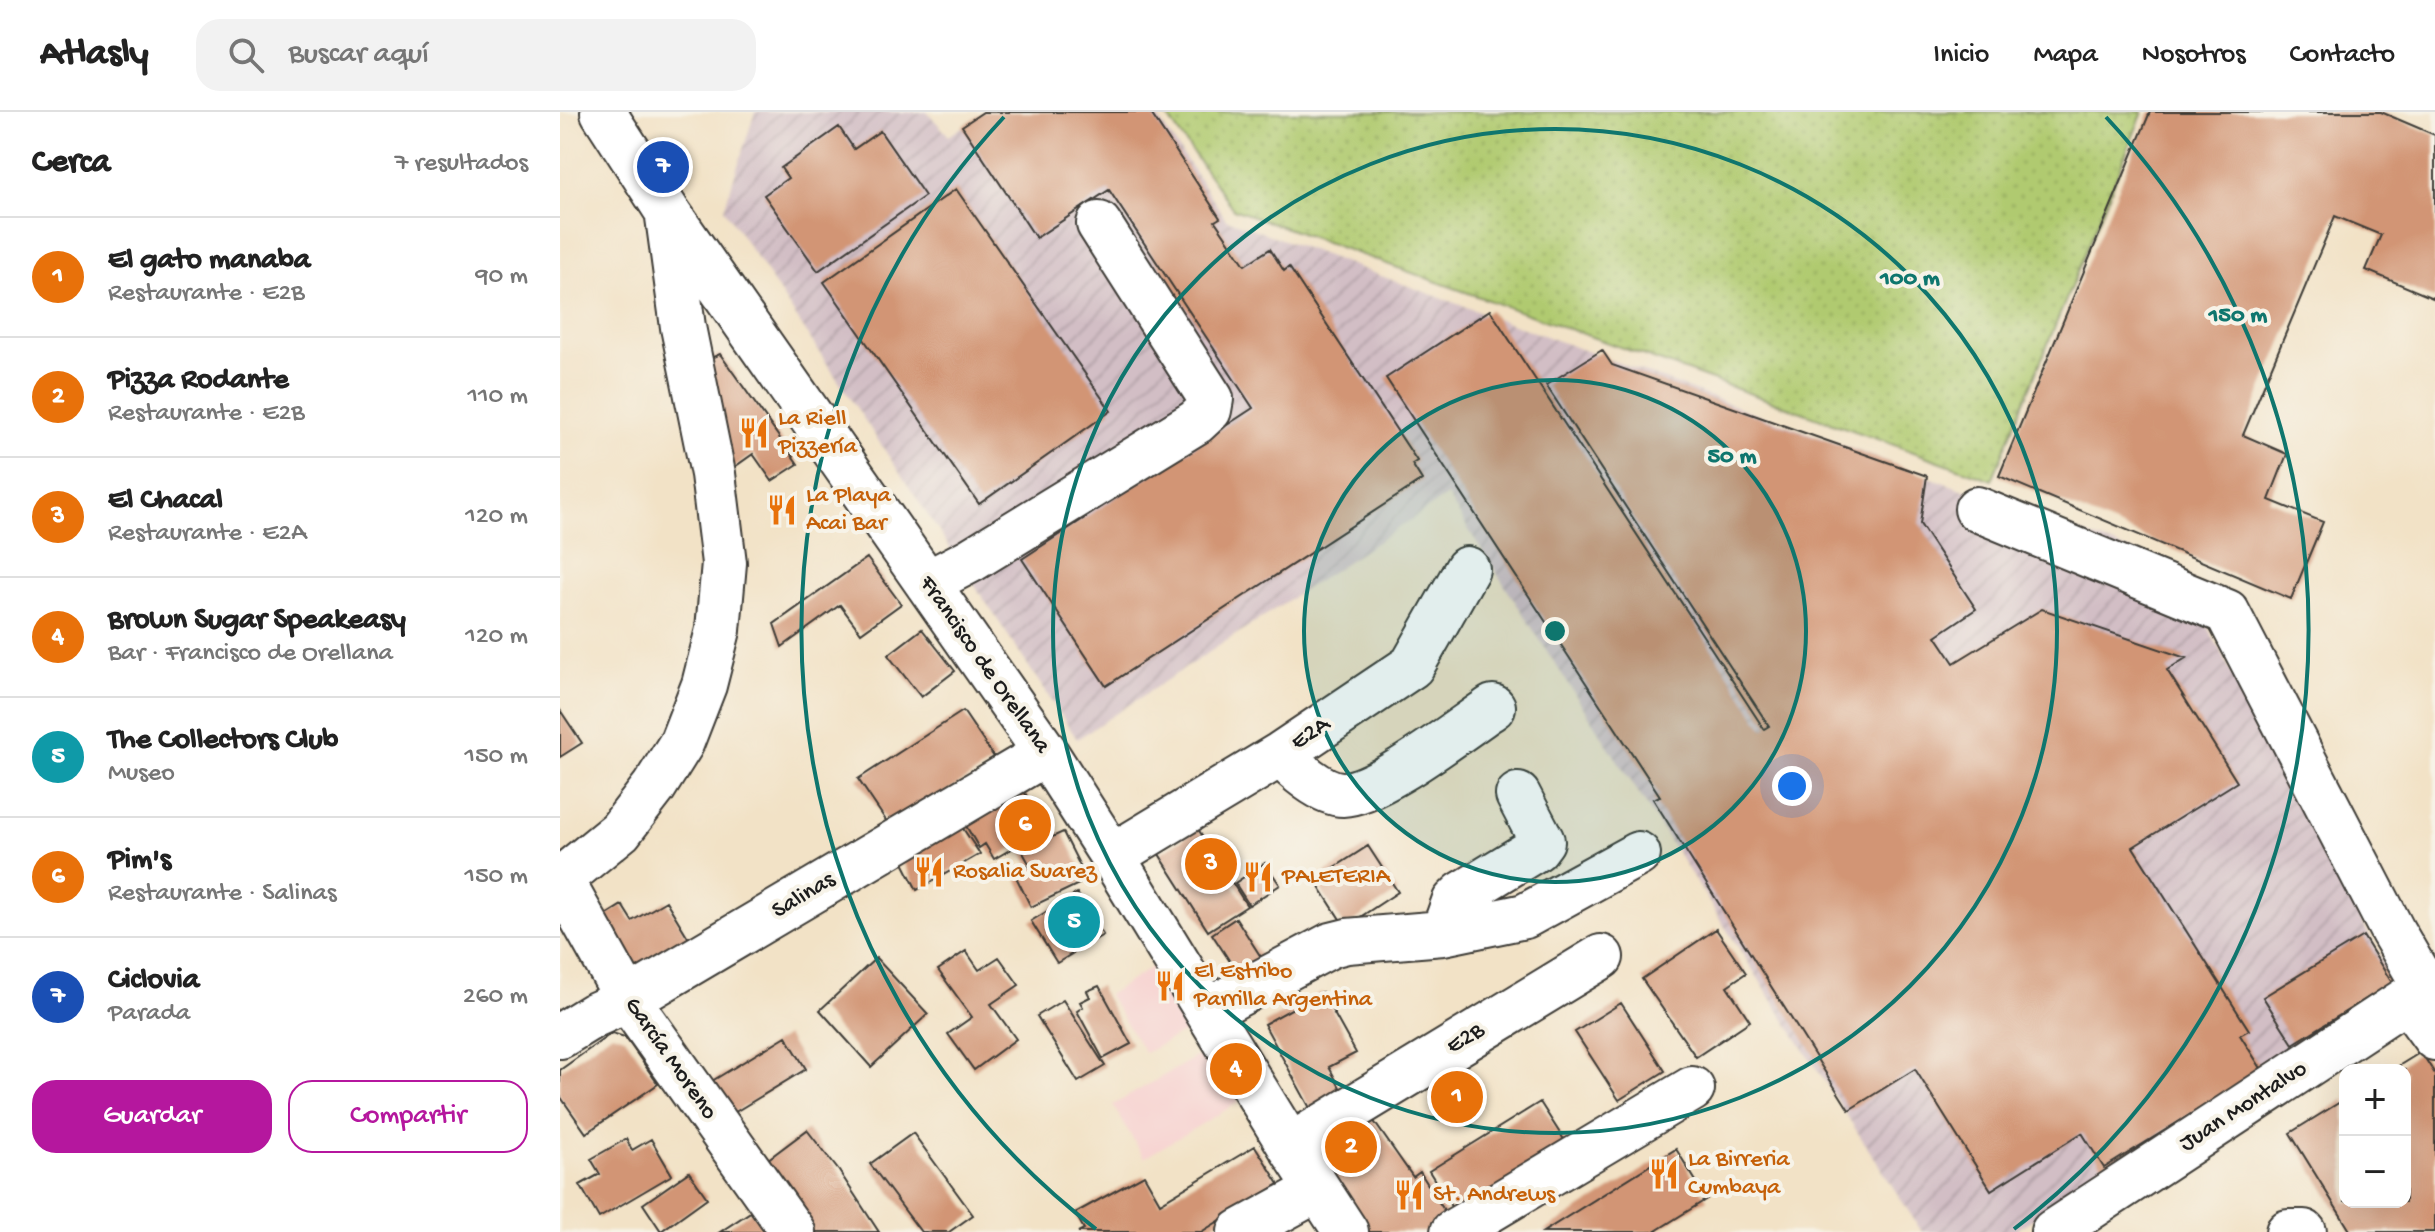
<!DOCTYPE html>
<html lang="es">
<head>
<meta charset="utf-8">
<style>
	body { margin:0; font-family:"Gochi Hand",sans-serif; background:#f2f2f2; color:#222 }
	.controls { position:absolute; right:24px; bottom:24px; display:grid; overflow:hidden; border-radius:16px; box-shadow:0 8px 32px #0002 }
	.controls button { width:72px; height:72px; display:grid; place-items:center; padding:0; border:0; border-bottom:2px solid #e0e0e0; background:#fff; color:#222; font:40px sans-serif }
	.you { position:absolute; left:1232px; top:674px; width:28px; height:28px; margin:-20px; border:6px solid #fff; border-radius:50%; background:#1a73e8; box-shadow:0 0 0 12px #1a73e833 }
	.badge { display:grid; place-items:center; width:52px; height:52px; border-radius:50%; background:#b5179e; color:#fff; font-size:26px; font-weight:700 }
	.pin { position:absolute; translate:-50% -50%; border:4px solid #fff; box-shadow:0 2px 8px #0006 }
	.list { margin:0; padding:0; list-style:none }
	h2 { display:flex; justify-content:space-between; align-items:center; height:104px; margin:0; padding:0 32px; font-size:34px }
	h2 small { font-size:26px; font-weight:400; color:#767676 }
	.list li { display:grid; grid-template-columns:52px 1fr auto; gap:24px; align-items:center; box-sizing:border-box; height:120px; padding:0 32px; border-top:2px solid #e0e0e0 }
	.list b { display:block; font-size:30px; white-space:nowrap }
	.list p { margin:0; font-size:26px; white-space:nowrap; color:#767676 }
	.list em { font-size:26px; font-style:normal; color:#767676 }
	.actions { display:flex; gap:16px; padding:24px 32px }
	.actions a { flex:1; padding:18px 0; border:2px solid #b5179e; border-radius:24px; text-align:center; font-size:28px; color:#b5179e }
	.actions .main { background:#b5179e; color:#fff }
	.icon { flex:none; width:44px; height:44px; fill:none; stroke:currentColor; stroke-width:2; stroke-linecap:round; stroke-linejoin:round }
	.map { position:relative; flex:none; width:1875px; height:1120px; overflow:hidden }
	header { display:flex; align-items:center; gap:48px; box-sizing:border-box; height:112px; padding:0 40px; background:#fff; border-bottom:2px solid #e0e0e0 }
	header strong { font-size:38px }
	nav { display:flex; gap:44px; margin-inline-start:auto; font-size:28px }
	.search { width:560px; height:72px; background:#f2f2f2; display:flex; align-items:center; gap:20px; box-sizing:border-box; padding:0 28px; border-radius:24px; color:#767676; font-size:30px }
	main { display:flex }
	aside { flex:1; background:#fff }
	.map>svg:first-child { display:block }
	.built { fill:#f7d0cf }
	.industrial { fill:url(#industrial-furrows) }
	.grass { fill:url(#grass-dots); stroke:#667346; stroke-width:2 }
	.building { fill:#d29574 }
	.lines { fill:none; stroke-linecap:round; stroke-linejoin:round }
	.minor-casing { stroke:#3c3a36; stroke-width:48 }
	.minor { stroke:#fff; stroke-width:44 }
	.ring { fill:none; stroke:#0f766e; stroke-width:4 }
	.labels { text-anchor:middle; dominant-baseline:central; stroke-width:8; stroke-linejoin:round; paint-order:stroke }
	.food-label { font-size:24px; fill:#c56008; stroke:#f7f3e8; text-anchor:start }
	.street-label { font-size:24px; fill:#1c1c1c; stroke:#f7f3e8 }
	.centre { fill:#0f766e; stroke:#f7f3e8; stroke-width:4 }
	.ring-label { font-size:24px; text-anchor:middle; font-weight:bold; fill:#0f766e; stroke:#f7f3e8; stroke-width:8; stroke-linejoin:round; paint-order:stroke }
</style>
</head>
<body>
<header>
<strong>Atlasly</strong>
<div class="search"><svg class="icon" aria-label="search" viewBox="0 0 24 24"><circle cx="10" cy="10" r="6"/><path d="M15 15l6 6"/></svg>Buscar aquí</div>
<nav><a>Inicio</a><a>Mapa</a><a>Nosotros</a><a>Contacto</a></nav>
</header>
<main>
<aside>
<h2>Cerca<small>7 resultados</small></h2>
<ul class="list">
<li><span class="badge" style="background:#e8710a">1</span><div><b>El gato manaba</b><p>Restaurante · E2B</p></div><em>90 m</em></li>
<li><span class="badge" style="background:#e8710a">2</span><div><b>Pizza Rodante</b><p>Restaurante · E2B</p></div><em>110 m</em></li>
<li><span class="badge" style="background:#e8710a">3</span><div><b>El Chacal</b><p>Restaurante · E2A</p></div><em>120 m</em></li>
<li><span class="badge" style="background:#e8710a">4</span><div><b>Brown Sugar Speakeasy</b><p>Bar · Francisco de Orellana</p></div><em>120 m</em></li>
<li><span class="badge" style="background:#0f9aa8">5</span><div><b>The Collectors Club</b><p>Museo</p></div><em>150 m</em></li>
<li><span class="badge" style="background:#e8710a">6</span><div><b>Pim's</b><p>Restaurante · Salinas</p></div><em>150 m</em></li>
<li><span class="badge" style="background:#1a4fb4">7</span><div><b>Ciclovia</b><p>Parada</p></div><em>260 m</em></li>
</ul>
<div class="actions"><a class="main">Guardar</a><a>Compartir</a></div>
</aside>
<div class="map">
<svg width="1875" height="1120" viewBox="0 0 1875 1120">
	<defs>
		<pattern id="industrial-furrows" width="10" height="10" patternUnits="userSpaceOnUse" patternTransform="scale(2)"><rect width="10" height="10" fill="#d2bec5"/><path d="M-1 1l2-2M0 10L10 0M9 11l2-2" fill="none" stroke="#b4a3a9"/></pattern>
		<pattern id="grass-dots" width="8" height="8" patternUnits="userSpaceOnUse" patternTransform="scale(2)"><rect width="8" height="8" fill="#b0ca70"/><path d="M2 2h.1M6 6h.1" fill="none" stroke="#97ad60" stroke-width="1.8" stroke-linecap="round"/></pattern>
	</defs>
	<rect width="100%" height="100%" fill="#f7f3e8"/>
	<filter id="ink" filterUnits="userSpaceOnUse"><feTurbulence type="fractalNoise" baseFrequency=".0125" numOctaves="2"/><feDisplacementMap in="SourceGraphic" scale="16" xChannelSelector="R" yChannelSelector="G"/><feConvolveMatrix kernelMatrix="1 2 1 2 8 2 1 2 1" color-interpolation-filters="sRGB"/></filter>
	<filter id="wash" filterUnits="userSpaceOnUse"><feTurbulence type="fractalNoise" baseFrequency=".006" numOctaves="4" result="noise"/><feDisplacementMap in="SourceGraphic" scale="32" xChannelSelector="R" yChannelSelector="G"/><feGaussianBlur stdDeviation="1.8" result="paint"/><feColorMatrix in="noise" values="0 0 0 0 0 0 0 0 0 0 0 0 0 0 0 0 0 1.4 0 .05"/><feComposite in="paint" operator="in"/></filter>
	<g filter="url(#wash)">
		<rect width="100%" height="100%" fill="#f2e2c6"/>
		<!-- built -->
		<path class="built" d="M595 853 635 914 585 941 548 883Z
			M648 938 679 990 584 1046 553 993Z"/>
		<!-- industrial -->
		<path class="industrial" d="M195 0H367L389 24 424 0H594L666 107 1617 456 1833 869 1453 1120H1362L887 384 517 627 164 97Z"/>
		<!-- grass -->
		<path class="grass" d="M604 0H1583L1432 368 673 97Z"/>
		<g id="blocks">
			<!-- building -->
			<path class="building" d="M423 0H590L660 106 655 109 685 153 710 137 724 159 729 155 857 349 852 352 862 368 546 574 462 447 693 296 549 78 476 126 402 14Z
				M1590 0H1821L1875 23V187L1806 158 1821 123 1775 104 1683 323 1727 342 1709 388 1763 410 1731 487 1439 364Z
				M279 15 294 37 320 19 365 84 258 159 204 83 228 66 221 56Z
				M396 77 551 299 419 392 264 170Z
				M930 198 1204 617 1209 614 986 273 1042 238 1052 253 1367 364 1360 412 1416 497 1376 524 1394 551 1482 497 1626 546 1607 558 1677 670 1573 735 1689 918 1680 923 1702 958 1544 1056 1522 1021 1431 1078 1355 957 1289 998 1093 687 1100 684 826 266Z
				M160 242 238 352 212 369 193 342 159 366 139 251Z
				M307 446 341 492 301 521 280 493 222 535 214 512Z
				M362 517 395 559 361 585 328 543Z
				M0 598 22 631 0 645Z
				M403 599 436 648 331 716 298 667Z
				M458 669 486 717 434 747 425 732 419 736 399 702Z
				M398 709 420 742 357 778 338 741Z
				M638 717 687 794 648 819 599 742Z
				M503 720 527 768 471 795 454 761 470 753 462 739Z
				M808 734 838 780 785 815 755 768Z
				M705 751 720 773 689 793 675 771Z
				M517 781 543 823 497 851 471 809Z
				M106 789 129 827 75 859 33 811 62 793 72 809Z
				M676 806 708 856 684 871 652 822Z
				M1156 817 1186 861 1167 874 1190 909 1136 945 1082 867Z
				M1803 824 1832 871 1733 932 1703 885Z
				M406 839 419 858 439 845 459 873 431 892 456 927 414 958 388 922 412 905 378 858Z
				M316 846 368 902 311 955 260 898Z
				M539 874 571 932 543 947 517 899 523 895 520 890 530 885 527 879Z
				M762 880 796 941 769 955 783 981 751 998 704 912Z
				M503 888 545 954 518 970 477 904Z
				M1061 891 1105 959 1059 988 1015 920Z
				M52 921 65 925 98 972 26 1021 0 984V958Z
				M226 924 246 957 172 1002 152 969Z
				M1861 940 1875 962V1120H1791L1730 1021 1785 987V1090H1845V958H1832Z
				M980 990 1008 1034 897 1104 869 1059Z
				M813 1008 853 1065 860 1060 892 1111 879 1120H808L756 1043Z
				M247 1018 279 1059 319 1120H247L203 1051Z
				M353 1021 413 1103 389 1120H361L310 1052Z
				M66 1027 72 1038 91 1027 112 1063 39 1106 20 1073 40 1062 31 1047Z
				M695 1034 719 1072 641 1120H518L524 1117 515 1101 584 1063 600 1091Z
				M1116 1037 1147 1087 1094 1120H983Z
				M129 1060 147 1086 101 1119 83 1092Z
				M192 1099 206 1120H160Z"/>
		</g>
	</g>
	<g filter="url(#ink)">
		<use href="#blocks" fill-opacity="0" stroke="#3c3a36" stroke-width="2"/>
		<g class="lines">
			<!-- minor casing -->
			<g class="minor-casing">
				<path id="minor" d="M43 0 107 99 486 641 552 744 730 1034 786 1120
					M1417 397 1667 500 1833 820 1865 875
					M367 471 411 448 636 310 649 298 651 287 539 112
					M721 642C734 657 762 682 783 682 819 681 900 617 933 595
					M552 744 721 642 852 554 907 457
					M0 766 68 888 233 1120
					M0 768 60 719 94 675 121 632 144 573 158 518 164 451 153 362 123 215 108 105
					M883 821 894 790 902 782 976 737 982 729 958 683
					M1848 889 1875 926
					M647 899 771 833 787 829 883 821 965 804 1078 742
					M0 924 34 903 68 888 486 641
					M730 1034 1041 845
					M680 1120 757 1078
					M893 1120 1132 977
					M1493 1120 1875 869
					M1728 1120H1744"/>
			</g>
			<!-- minor -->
			<use href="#minor" class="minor"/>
		</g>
	</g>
	<!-- distance rings -->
	<circle cx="995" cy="519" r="251" fill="#0f766e" fill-opacity=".12"/>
	<g class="ring">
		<circle cx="995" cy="519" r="251"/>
		<circle cx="995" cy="519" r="502"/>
		<path d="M536 1117A754 754 0 0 1 444 5M1546 5A754 754 0 0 1 1454 1117"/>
	</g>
	<!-- icons -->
	<defs>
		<g id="restaurant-bare" transform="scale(2.4)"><path d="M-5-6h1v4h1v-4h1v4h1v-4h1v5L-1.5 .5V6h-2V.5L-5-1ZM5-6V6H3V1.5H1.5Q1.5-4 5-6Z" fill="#e8710a" stroke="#f7f3e8" stroke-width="2.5" paint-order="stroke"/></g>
	</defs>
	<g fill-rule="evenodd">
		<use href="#restaurant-bare" x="194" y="321"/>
		<use href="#restaurant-bare" x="222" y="398"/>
		<use href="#restaurant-bare" x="369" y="760"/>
		<use href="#restaurant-bare" x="698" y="765"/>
		<use href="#restaurant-bare" x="610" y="874"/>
		<use href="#restaurant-bare" x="1104" y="1062"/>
		<use href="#restaurant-bare" x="849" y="1083"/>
	</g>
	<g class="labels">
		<!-- food labels -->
		<g class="food-label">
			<text x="218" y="307">La Riell<tspan x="218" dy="28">Pizzería</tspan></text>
			<text x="246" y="384">La Playa<tspan x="246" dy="28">Acai Bar</tspan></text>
			<text x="393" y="760">Rosalia Suarez</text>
			<text x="722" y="765">PALETERIA</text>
			<text x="634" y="860">El Estribo<tspan x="634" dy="28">Parrilla Argentina</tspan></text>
			<text x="1128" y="1048">La Birreria<tspan x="1128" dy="28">Cumbaya</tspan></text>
			<text x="873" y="1083">St. Andrews</text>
		</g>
		<!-- street labels -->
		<g class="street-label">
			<text transform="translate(424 553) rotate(55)">Francisco de Orellana</text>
			<text transform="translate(751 622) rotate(-34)">E2A</text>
			<text transform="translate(244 784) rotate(-31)">Salinas</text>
			<text transform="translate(906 927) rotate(-31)">E2B</text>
			<text transform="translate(110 947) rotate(55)">García Moreno</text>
			<text transform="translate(1684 995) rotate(-33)">Juan Montalvo</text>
		</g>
	</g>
	<circle cx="995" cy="519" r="12" class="centre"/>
	<g class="ring-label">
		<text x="1350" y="172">100 m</text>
		<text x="1678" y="209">150 m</text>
		<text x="1172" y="350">50 m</text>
	</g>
</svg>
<div class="controls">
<button>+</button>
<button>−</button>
</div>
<div class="you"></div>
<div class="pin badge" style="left:897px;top:985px;background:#e8710a">1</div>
<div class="pin badge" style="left:791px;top:1035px;background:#e8710a">2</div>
<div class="pin badge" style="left:651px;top:752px;background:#e8710a">3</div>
<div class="pin badge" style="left:676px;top:957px;background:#e8710a">4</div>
<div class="pin badge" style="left:514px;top:810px;background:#0f9aa8">5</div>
<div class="pin badge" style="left:465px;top:713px;background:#e8710a">6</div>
<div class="pin badge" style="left:103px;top:55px;background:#1a4fb4">7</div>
</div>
</main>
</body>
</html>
